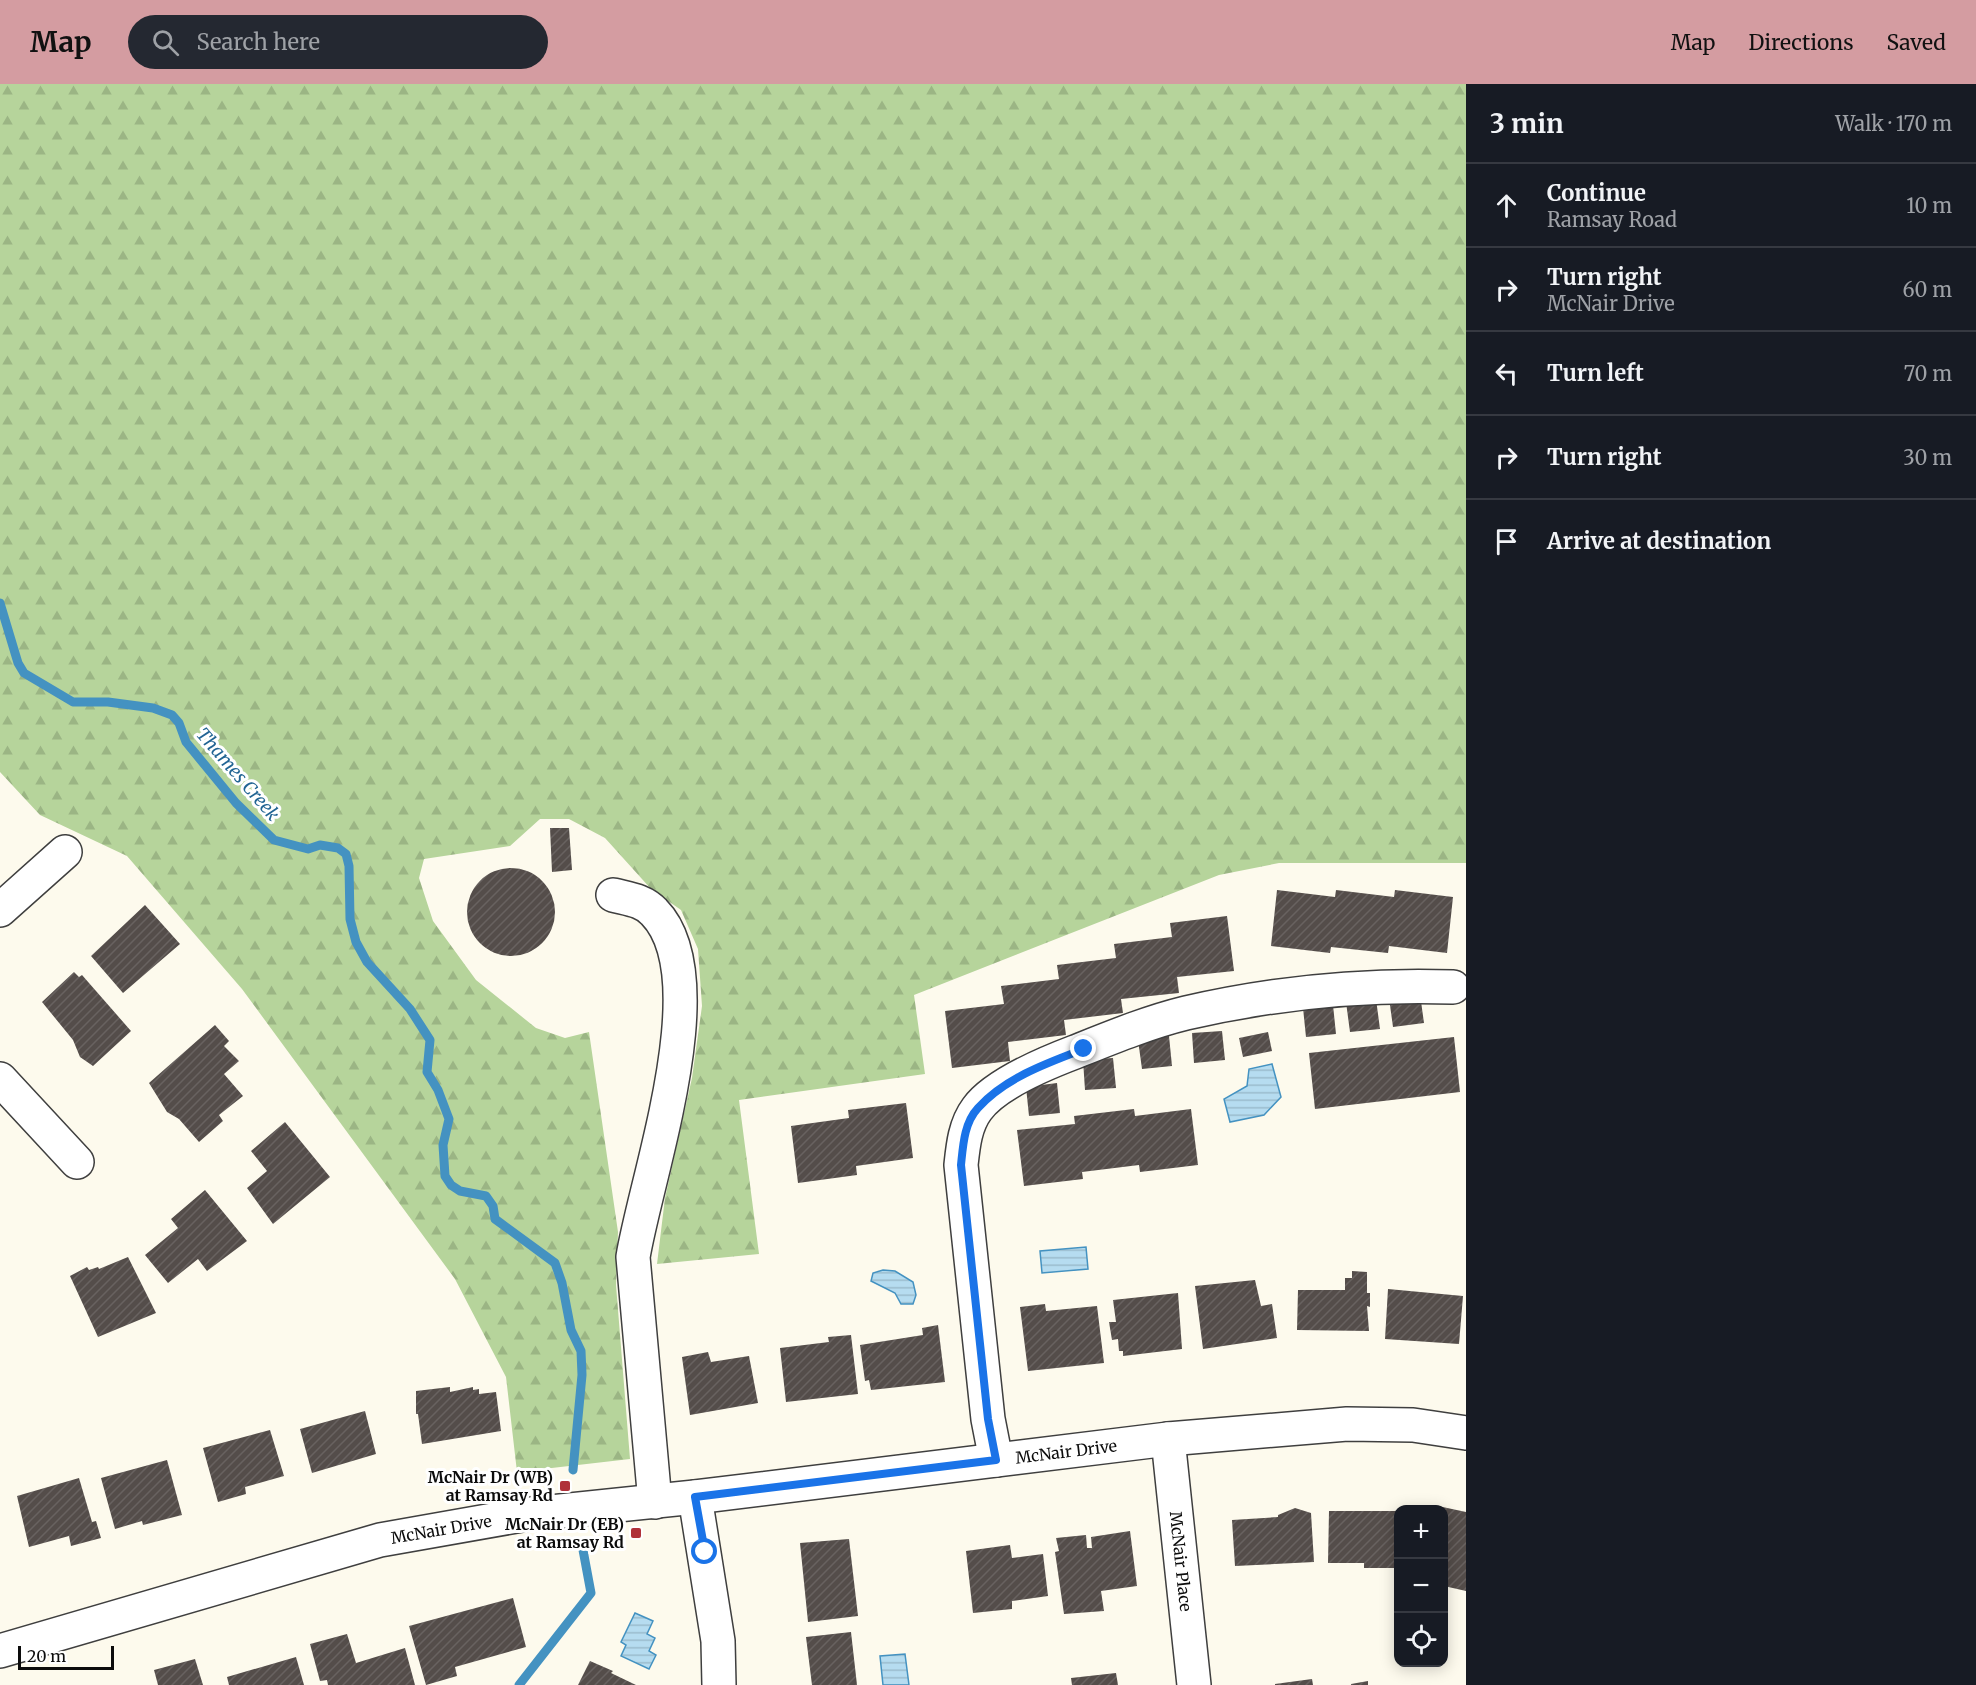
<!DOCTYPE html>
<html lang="en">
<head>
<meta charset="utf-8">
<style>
	body { margin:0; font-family:Merriweather,serif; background:#242831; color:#f1f3f6 }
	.controls { position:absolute; right:18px; bottom:18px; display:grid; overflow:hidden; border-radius:12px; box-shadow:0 3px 15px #0003 }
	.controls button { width:54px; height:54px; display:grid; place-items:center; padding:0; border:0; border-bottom:2px solid #363941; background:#171b24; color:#f1f3f6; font:30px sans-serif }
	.scale { position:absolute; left:18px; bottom:15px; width:96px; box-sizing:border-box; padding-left:6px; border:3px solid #0c0c0c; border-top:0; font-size:16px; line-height:21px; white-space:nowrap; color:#0c0c0c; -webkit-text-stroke:4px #fff; paint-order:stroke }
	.stop { position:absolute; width:18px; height:18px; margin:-14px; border:4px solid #1a73e8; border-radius:50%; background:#fff }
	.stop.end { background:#1a73e8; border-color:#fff; box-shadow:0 2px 6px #0008 }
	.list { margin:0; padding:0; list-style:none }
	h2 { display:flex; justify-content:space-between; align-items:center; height:78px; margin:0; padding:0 24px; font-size:26px }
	h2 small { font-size:20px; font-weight:400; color:#9ea1a6 }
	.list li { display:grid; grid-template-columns:39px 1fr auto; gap:18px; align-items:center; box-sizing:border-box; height:84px; padding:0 24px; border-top:2px solid #363941 }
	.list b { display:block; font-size:22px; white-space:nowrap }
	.list p { margin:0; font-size:20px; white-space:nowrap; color:#9ea1a6 }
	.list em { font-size:20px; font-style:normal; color:#9ea1a6 }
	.icon { flex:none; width:33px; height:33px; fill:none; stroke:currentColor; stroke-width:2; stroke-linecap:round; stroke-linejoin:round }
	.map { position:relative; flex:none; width:1466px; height:1601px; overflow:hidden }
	header { display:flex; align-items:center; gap:36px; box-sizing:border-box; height:84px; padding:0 30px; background:#d49ca1; color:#111 }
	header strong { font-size:28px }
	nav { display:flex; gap:33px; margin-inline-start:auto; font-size:21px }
	.search { width:420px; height:54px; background:#242831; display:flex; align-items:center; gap:15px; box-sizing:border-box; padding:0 21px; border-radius:33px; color:#9ea1a6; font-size:22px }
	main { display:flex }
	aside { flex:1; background:#171b24 }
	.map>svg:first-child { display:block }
	.forest { fill:url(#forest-firs) }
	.water { fill:url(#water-rules); stroke:#4492c1; stroke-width:1.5 }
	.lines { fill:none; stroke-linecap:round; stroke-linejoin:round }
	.stream { stroke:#4492c1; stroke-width:9 }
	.building { fill:url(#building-hatch) }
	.minor-casing { stroke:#3f3f3f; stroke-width:36 }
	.minor { stroke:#fff; stroke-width:33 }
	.route { stroke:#1a73e8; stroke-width:8 }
	.poi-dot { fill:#b0313a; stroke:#fff; stroke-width:2 }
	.labels { text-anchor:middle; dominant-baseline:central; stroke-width:6; stroke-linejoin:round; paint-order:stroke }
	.street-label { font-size:16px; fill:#0c0c0c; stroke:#fff }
	.poi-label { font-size:16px; font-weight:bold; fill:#0c0c0c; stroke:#fff; text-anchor:end }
	.water-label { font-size:18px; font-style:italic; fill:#216493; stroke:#fff }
</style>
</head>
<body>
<header>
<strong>Map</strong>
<div class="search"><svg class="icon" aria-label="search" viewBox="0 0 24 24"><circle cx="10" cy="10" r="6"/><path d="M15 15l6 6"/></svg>Search here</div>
<nav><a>Map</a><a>Directions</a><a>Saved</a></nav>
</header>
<main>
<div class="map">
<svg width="1466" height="1601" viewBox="0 0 1466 1601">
	<defs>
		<pattern id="forest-firs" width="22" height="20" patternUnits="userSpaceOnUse" patternTransform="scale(1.5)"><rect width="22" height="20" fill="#b6d49b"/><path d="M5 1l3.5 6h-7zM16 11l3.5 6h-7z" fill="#9bb584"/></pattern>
		<pattern id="water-rules" width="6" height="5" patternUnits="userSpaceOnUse" patternTransform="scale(1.5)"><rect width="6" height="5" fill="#b6dcf0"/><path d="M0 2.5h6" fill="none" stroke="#9bbccd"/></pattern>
		<pattern id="building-hatch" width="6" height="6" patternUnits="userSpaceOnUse" patternTransform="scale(1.5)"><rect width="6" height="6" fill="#544d4a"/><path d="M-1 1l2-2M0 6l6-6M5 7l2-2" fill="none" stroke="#686260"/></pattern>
	</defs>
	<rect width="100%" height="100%" fill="#fdfaed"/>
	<!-- forest -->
	<path class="forest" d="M0 0H1466V779H1279L1219 791 914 911 925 990 739 1016 759 1170 657 1180 665 1114 692 994 702 922 698 865 681 826 651 805 605 754 569 735H540L510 762 424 775 419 794 433 837 476 896 536 944 565 954 589 948 618 1148 616 1201 630 1375 517 1388 506 1293 455 1195 242 905 127 772 40 731 0 688Z"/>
	<!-- water -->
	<path class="water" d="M1272 980 1281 1013 1264 1031 1230 1038 1224 1015 1247 1002 1249 985Z
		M1086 1163 1088 1185 1042 1189 1040 1167Z
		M883 1186 895 1187 913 1198 916 1211 913 1220H901L895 1209 871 1197 873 1189Z
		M635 1529 653 1537 647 1550 655 1554 649 1567 656 1571 649 1585 621 1572 626 1561 621 1558Z
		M905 1570 909 1601H883L880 1572Z"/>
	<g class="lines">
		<!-- stream -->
		<path class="stream" d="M0 519 18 579 24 589 73 618H108L153 624 172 631 179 639 186 658 236 719 274 756 308 765 320 761 338 764 346 770 349 782 350 835 356 858 367 878 410 925 430 956 427 988 438 1006 449 1035 443 1061 445 1092 451 1101 460 1107 486 1112 493 1122 495 1135 555 1179 562 1199 571 1246 581 1267 582 1291 573 1386
			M519 1601 591 1509 583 1466"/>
	</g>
	<!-- building -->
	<path class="building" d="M550 744H569L572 786 552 788Z
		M467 828a44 44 0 1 1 88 0a44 44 0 1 1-88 0Z
		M1277 806 1335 813 1336 806 1394 813 1395 806 1453 813 1447 869 1389 862 1388 869 1331 863 1330 869 1271 862Z
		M145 821 180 860 123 909 91 872Z
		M1227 832 1234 887 1177 893 1179 909 1121 915 1123 929 1064 936 1066 951 1008 958 1010 977 952 984 945 927 1004 920 1001 902 1059 895 1057 881 1116 874 1114 860 1172 853 1170 839Z
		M74 888 79 893 82 891 131 947 93 982 80 973 73 956 42 918Z
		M1420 910 1424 939 1393 943 1389 914Z
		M1376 915 1380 945 1350 948 1346 918Z
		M1333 921 1336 950 1306 953 1303 924Z
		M215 941 229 957 224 962 239 977 224 990 243 1012 219 1031 223 1037 199 1058 179 1035 167 1028 149 999Z
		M1222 947 1225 976 1194 979 1192 949Z
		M1268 948 1272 967 1243 973 1239 954Z
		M1169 952 1172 982 1142 985 1138 956Z
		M1454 953 1460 1008 1315 1025 1309 969Z
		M1113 974 1116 1004 1085 1006 1083 976Z
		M1057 999 1060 1029 1029 1032 1026 1003Z
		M906 1019 913 1074 856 1082 857 1091 798 1099 791 1042 849 1034 848 1026Z
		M1134 1025 1135 1032 1191 1025 1198 1081 1140 1088 1139 1081 1082 1088 1083 1095 1024 1102 1017 1046 1075 1040 1074 1032Z
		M285 1038 330 1093 273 1140 247 1104 267 1087 251 1067Z
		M205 1106 247 1157 207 1187 198 1175 168 1199 145 1171 178 1144 171 1135Z
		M128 1173 156 1229 98 1253 70 1192 87 1183 89 1186 98 1183 99 1185Z
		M1352 1187 1367 1188V1209H1370V1223L1367 1222 1369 1247 1297 1246 1298 1206H1345V1194H1352Z
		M1255 1196 1261 1222 1272 1220 1277 1254 1203 1265 1195 1202Z
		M1388 1205 1463 1212 1459 1260 1385 1255Z
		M1178 1209 1182 1265 1123 1272V1267H1119L1118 1255 1112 1256 1109 1238H1116L1113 1216Z
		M1045 1220 1046 1227 1097 1222 1104 1279 1028 1287 1020 1223Z
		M938 1241 945 1298 871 1306 869 1296 865 1297 860 1261 923 1251 922 1244Z
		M851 1251 858 1310 786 1318 780 1264 829 1258 828 1253Z
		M708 1268 711 1278 749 1272 758 1319 690 1331 682 1273Z
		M450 1303V1308L473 1303V1306L479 1305V1310L496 1308 501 1347 422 1360 418 1330H416V1307Z
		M365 1327 376 1370 312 1389 300 1345Z
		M270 1346 284 1392 245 1403 246 1410 218 1418 203 1364Z
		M167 1376 182 1431 143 1441 142 1437 115 1445 101 1394Z
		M79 1394 92 1438 96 1437 101 1454 71 1462 69 1452 29 1463 17 1412Z
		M1438 1422 1466 1428V1507L1444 1502V1426H1437Z
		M1295 1424 1311 1429 1314 1478 1235 1482 1232 1436 1278 1433V1431Z
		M1329 1427H1398V1484H1364V1479H1328Z
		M1130 1447 1137 1502 1101 1507 1104 1527 1064 1530 1055 1468 1059 1467 1056 1454 1086 1451 1087 1464H1092L1091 1453Z
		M849 1455 858 1532 808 1538 800 1459Z
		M1010 1461 1012 1474 1043 1470 1048 1512 1012 1517V1525L973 1529 966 1467Z
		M513 1514 526 1563 455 1583 457 1592 426 1601 409 1542Z
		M851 1548 857 1601H812L806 1553Z
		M347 1550 356 1579 405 1564 415 1601H328L327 1596 320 1597 310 1560Z
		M296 1573 304 1601H229L227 1593Z
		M195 1575 203 1601H158L154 1586Z
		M590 1577 613 1587 611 1589 636 1601H578Z
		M1116 1589 1118 1601H1072L1071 1594Z
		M1312 1595 1313 1601H1275V1600Z
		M1368 1597V1601H1351V1600Z"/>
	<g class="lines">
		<!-- minor casing -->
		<g class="minor-casing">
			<g id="minor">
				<path d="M613 811C628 815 643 816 654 828 718 893 646 1093 633 1173L655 1418"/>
				<path d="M0 826 65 768"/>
				<path d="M0 995 77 1078"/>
				<path id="s1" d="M1168 1355 1194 1601"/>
				<path d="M996 1376 988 1335 961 1081C963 1062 965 1041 977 1025 995 1000 1046 979 1075 968 1110 954 1149 938 1186 929 1273 909 1364 900 1453 903"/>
				<path d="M695 1413 718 1557 719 1601"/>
				<path id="s2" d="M0 1567 380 1456 522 1431 695 1413 1168 1355 1347 1340 1413 1341 1466 1349"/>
			</g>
		</g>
		<!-- minor -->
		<use href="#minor" class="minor"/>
	</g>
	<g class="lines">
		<!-- route -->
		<path class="route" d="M705 1468 695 1413 996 1376 988 1335 961 1081C963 1062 964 1039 978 1024 1005 994 1047 979 1084 965"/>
	</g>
	<!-- markers -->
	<g class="poi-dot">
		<rect x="559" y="1396" width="12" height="12" rx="3"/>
		<rect x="630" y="1443" width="12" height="12" rx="3"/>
	</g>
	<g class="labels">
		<!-- street labels -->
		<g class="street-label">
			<text stroke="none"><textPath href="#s2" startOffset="1088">McNair Drive</textPath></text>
			<text stroke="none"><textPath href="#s2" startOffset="458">McNair Drive</textPath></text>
			<text stroke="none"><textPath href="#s1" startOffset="123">McNair Place</textPath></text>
		</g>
		<!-- poi labels -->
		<g class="poi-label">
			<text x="553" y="1393">McNair Dr (WB)<tspan x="553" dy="18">at Ramsay Rd</tspan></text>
			<text x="624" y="1440">McNair Dr (EB)<tspan x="624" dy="18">at Ramsay Rd</tspan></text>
		</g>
		<!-- water labels -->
		<g class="water-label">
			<text transform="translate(238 690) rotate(49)">Thames Creek</text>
		</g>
	</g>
</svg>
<div class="controls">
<button>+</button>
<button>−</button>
<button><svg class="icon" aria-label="locate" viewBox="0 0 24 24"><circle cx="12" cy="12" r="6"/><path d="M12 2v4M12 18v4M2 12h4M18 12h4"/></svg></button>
</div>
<div class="scale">20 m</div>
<div class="stop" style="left:705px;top:1468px"></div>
<div class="stop end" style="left:1084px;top:965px"></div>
</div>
<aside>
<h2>3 min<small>Walk · 170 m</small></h2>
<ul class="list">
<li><svg class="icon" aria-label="ahead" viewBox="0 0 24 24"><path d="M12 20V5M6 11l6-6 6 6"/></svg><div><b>Continue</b><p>Ramsay Road</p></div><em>10 m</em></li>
<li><svg class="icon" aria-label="right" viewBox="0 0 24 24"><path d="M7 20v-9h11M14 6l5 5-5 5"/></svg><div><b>Turn right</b><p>McNair Drive</p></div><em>60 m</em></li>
<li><svg class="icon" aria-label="left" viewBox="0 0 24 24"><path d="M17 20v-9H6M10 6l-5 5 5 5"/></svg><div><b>Turn left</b></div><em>70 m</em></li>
<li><svg class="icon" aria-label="right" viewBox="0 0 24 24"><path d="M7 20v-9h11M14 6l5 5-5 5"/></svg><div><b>Turn right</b></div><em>30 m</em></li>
<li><svg class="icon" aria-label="arrive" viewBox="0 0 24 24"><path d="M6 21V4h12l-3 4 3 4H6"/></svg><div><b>Arrive at destination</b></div></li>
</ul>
</aside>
</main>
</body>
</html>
